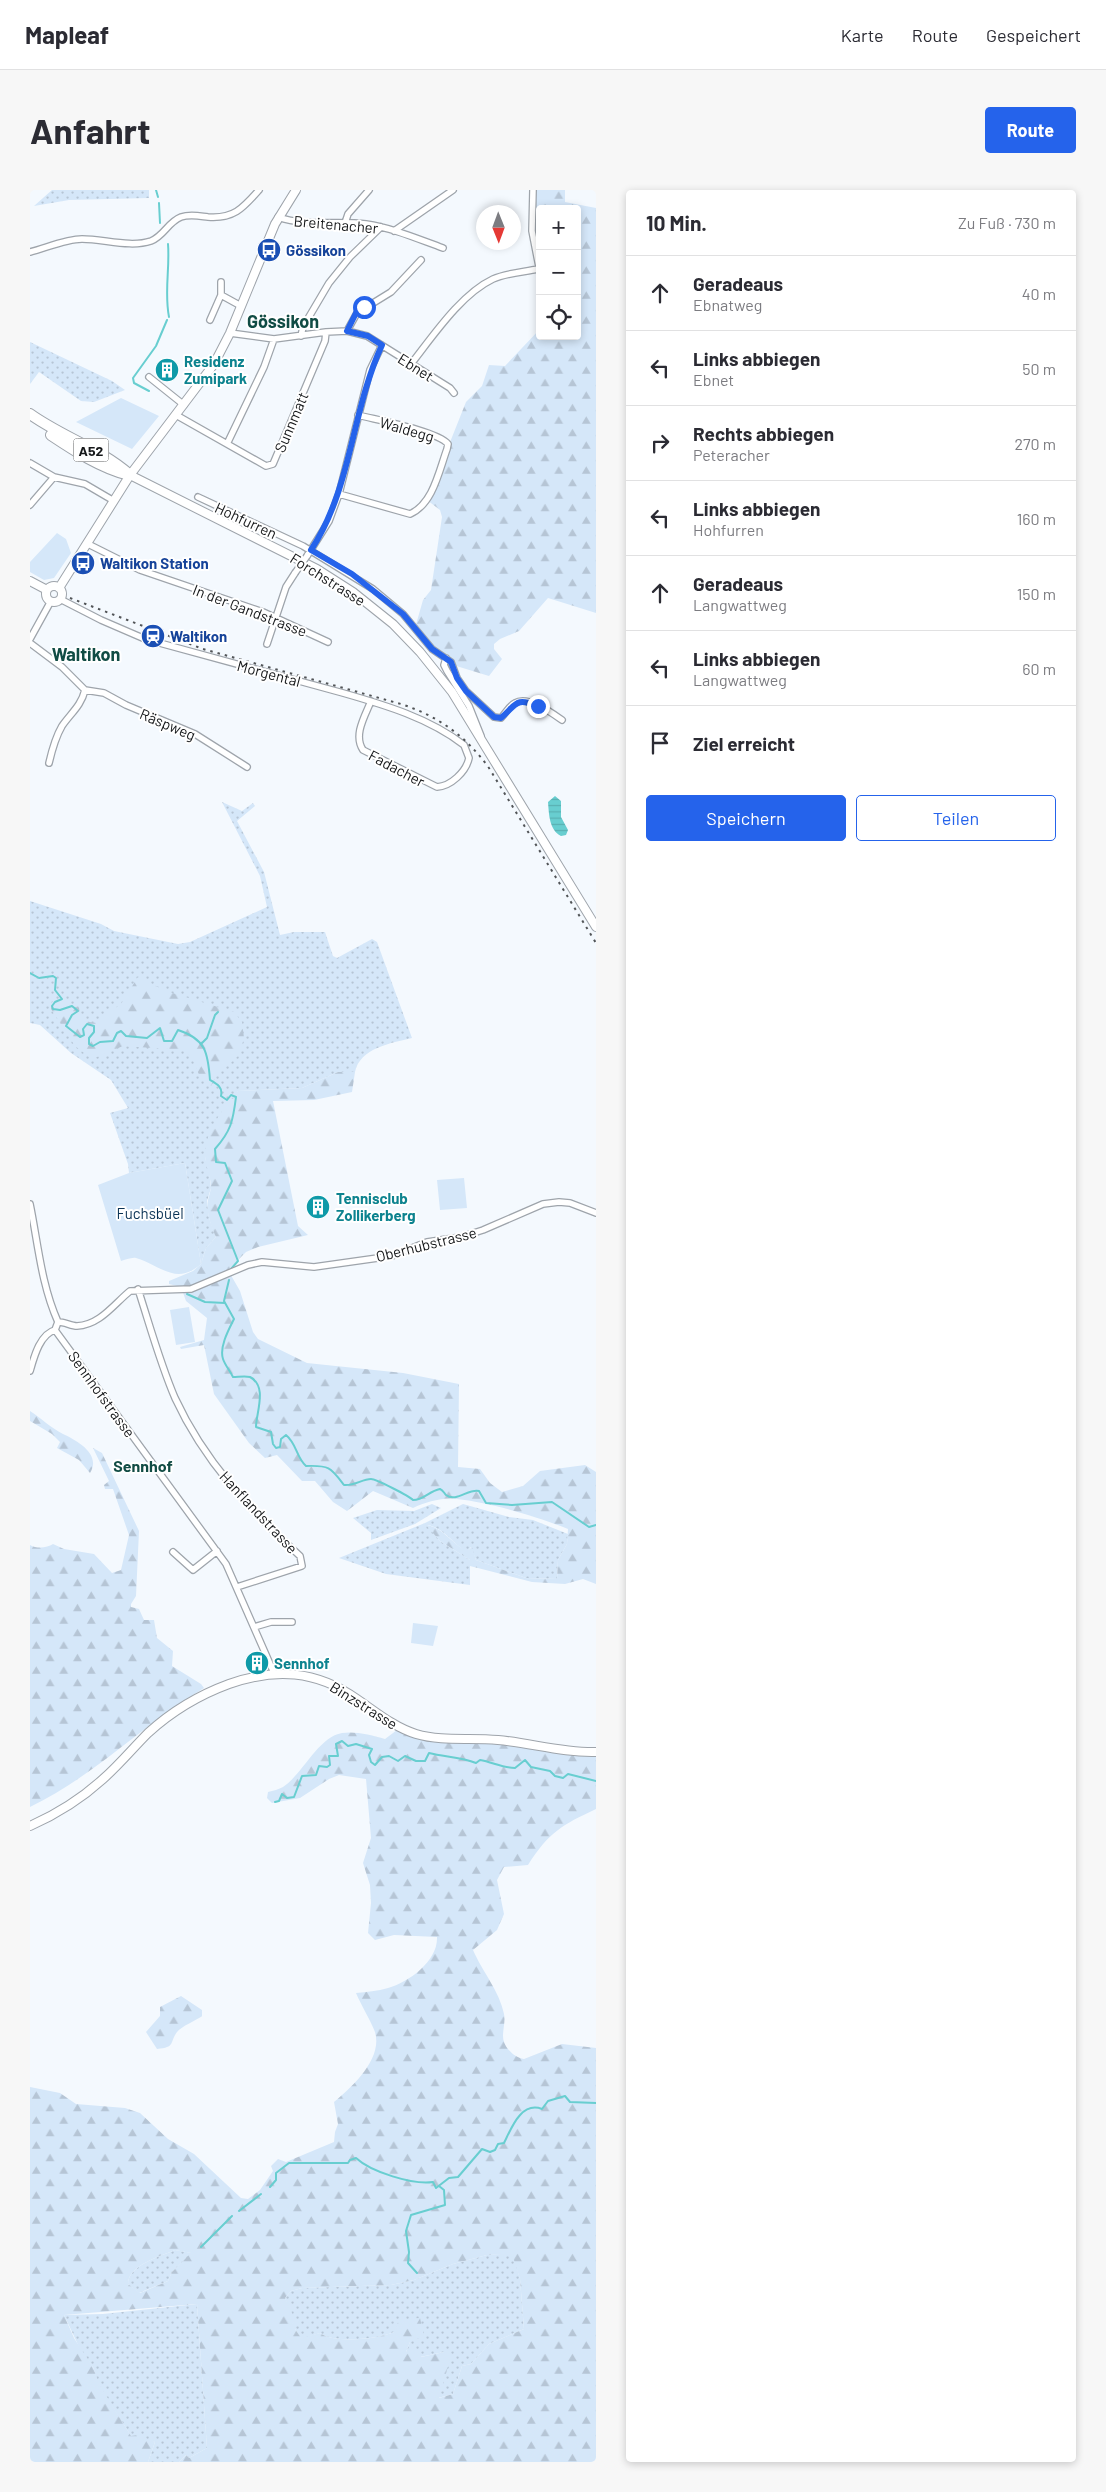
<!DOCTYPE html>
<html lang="de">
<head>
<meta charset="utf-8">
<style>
	body { margin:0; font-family:Barlow,sans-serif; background:#f7f7f7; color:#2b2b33 }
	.controls { position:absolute; right:15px; top:15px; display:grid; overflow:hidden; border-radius:5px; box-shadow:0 2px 8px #0003 }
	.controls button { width:45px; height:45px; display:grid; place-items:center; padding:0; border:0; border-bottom:1px solid #e1e1e2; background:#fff; color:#2b2b33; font:25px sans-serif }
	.compass { position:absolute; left:446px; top:15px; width:45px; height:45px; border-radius:50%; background:#fff; box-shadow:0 2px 8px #0003; rotate:179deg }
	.stop { position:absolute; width:15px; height:15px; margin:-11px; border:4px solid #2563eb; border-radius:50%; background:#fff }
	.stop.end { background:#2563eb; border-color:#fff; box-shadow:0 1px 5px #0008 }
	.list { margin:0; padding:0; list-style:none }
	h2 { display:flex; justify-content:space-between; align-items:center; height:65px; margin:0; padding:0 20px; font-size:21px }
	h2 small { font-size:16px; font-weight:400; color:#7c7c81 }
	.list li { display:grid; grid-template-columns:32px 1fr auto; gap:15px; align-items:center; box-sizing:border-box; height:75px; padding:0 20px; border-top:1px solid #e1e1e2 }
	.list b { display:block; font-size:19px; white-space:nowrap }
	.list p { margin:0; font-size:16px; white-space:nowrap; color:#7c7c81 }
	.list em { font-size:16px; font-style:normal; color:#7c7c81 }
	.actions { display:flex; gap:10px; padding:15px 20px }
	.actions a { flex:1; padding:11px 0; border:1px solid #2563eb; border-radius:5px; text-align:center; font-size:18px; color:#2563eb }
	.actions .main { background:#2563eb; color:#fff }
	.icon { flex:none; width:28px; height:28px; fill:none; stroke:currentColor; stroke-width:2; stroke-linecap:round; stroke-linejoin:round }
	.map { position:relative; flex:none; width:566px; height:2272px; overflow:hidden; border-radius:5px }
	header { display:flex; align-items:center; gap:30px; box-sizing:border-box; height:70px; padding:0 25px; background:#fff; border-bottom:1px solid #e1e1e2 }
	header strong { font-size:24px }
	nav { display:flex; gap:28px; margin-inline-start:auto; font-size:18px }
	.intro { display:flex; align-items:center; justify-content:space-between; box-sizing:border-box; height:120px; padding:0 30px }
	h1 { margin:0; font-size:35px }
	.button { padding:12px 22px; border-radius:5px; background:#2563eb; color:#fff; font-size:18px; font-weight:700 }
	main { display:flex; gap:30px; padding:0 30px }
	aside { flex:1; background:#fff; border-radius:5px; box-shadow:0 2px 8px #0003 }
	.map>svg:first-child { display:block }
	.grass { fill:url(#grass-dots) }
	.forest { fill:url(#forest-firs); fill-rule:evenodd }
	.garden { fill:#d5e7f9 }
	.water { fill:url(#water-rules) }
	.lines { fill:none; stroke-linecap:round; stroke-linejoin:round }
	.stream { stroke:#68ced0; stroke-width:2 }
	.street-casing { stroke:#9ea4ab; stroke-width:8 }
	.secondary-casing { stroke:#9ea4ab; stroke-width:10 }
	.highway-casing { stroke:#9ea4ab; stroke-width:12 }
	.street { stroke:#fff; stroke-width:5.5 }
	.secondary { stroke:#fff; stroke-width:8 }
	.highway { stroke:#fff; stroke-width:10 }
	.rail { stroke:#515457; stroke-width:2; stroke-dasharray:2.5 5; stroke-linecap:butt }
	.street-bridge-casing { stroke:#9ea4ab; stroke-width:8; stroke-linecap:butt }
	.street-bridge { stroke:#fff; stroke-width:5.5 }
	.route { stroke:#2563eb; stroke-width:6 }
	.labels { text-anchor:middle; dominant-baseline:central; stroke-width:4; stroke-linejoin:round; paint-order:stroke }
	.shield { fill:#fff; stroke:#5b5d5e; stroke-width:1 }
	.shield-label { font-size:14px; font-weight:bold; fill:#151719 }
	.street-label { font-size:15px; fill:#151719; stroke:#fff }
	.transit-label { font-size:15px; font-weight:bold; fill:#164399; stroke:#fff; text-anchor:start }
	.culture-label { font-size:15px; font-weight:bold; fill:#0d838f; stroke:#fff; text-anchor:start }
	.park-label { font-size:15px; fill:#0a3254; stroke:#fff }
	.neighbourhood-label { font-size:16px; font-weight:bold; fill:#114c44; stroke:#fff }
	.quarter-label { font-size:18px; font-weight:bold; fill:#114c44; stroke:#fff }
</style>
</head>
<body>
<header>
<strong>Mapleaf</strong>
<nav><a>Karte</a><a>Route</a><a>Gespeichert</a></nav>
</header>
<div class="intro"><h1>Anfahrt</h1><a class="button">Route</a></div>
<main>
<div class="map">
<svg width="566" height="2272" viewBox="0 0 566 2272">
	<defs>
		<pattern id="grass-dots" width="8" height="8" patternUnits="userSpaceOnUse" patternTransform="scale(1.25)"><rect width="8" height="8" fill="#d5e7f9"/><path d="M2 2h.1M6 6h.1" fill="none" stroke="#b6c5d5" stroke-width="1.8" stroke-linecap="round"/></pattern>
		<pattern id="forest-firs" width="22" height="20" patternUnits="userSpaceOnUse" patternTransform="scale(1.25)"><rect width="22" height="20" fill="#d5e7f9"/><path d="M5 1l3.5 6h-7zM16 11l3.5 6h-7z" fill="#b6c5d5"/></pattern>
		<pattern id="water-rules" width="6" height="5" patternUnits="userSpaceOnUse" patternTransform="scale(1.25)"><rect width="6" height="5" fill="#68ced0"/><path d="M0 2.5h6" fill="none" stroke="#59b0b2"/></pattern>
	</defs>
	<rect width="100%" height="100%" fill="#f4f9fe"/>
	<!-- grass -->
	<path class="grass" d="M22 0H119V8L39 10 4 16Z
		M0 152 82 191 95 200 64 212 51 211 9 182 0 194Z
		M192 612 212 621 223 613 225 616 207 631 234 682 250 745 264 742H295L303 766 307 768 342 749 347 752 382 848C361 853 330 858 325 882H308L272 898 208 901 175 968 179 981 181 998 177 1011 179 1028 186 1047 176 1058 171 1074 155 973 99 983 98 974 80 923 98 918 81 890 41 863 10 835 0 833V711L71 734 84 741 148 754 160 752 237 717 230 686Z
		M402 1314 411 1318 385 1334 341 1350V1343L323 1328 347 1320 384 1321Z
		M433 1314 479 1327 503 1330 538 1344 537 1354 528 1370 527 1389 496 1388 446 1370 441 1357 437 1362C423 1354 413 1337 397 1335L410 1351 440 1370V1395L356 1384 309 1368 395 1333Z
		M145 2060 162 2063 142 2082 138 2091 109 2103 98 2094C98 2075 131 2066 145 2060Z
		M483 2063 490 2089 494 2139 459 2154 441 2174 432 2176 423 2204 408 2208 414 2162 390 2167 376 2162 380 2152 364 2142C349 2149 304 2154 290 2143L271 2149 265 2139 255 2108 261 2101 272 2098 361 2095 384 2090 423 2074 457 2065Z
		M167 2114 177 2258 159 2268 156 2265 149 2272H118L125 2252 101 2246 68 2194 63 2177 51 2161 34 2125 73 2124Z"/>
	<!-- forest -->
	<path class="forest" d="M503 0H535V12L566 18V423L518 408 489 441 470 449 464 454V459L472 469 459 486 423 475 409 463 385 438 393 410 401 400 412 327 410 320 397 310 436 212 452 196 459 175 475 176 510 139V146H547V19H510V82L502 41Z
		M108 787 136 801 204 822 212 832 214 848 209 865 187 885 181 896 170 887 162 868 154 860 93 856 62 869 45 856 21 819V813L25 810 36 809 37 814 49 818 51 830 64 833 91 814Z
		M308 882H325L322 902 284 910 243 911 268 1036 278 1045 228 1057 216 1062 198 1080 210 1101 223 1142 228 1149 277 1173 373 1183 429 1194 428 1277 450 1279 460 1293 472 1302 493 1296 510 1281 555 1275 566 1282V1394L553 1389 535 1394 502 1392 440 1376V1370L410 1351 396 1335C413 1337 422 1354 437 1361L442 1357 446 1370 496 1388 527 1389 528 1370 537 1354 538 1339C509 1327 458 1312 427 1309 413 1307 396 1312 383 1318L343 1301 317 1321 303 1312 285 1291H272L247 1265 235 1268 219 1253 184 1204 174 1155 151 1159 150 1157 174 1150 177 1128 156 1111 151 1097 139 1094V1091L163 1081 171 1074 176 1058 186 1047C181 1036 176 1023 178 1010 179 1005 181 1001 181 995 180 985 175 975 175 965 175 941 193 919 208 901L272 898Z
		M0 1221C11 1228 21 1238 33 1244 46 1250 72 1264 60 1283L49 1270 27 1258 30 1252 22 1244 0 1231Z
		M63 1258 72 1263 109 1341 106 1406 101 1414V1417L109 1419 114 1430H124L127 1448 143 1461 142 1476 171 1494 174 1498C112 1535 66 1585 0 1617V1355C7 1359 17 1358 23 1354L34 1359 64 1364 82 1383 91 1380 99 1345 83 1299H75L74 1295 79 1291Z
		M367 1540 383 1546 566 1561V1619C532 1635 519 1642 498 1675L474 1677 467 1690 474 1724 467 1740 443 1760C453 1783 469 1800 474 1824 476 1833 471 1844 474 1852 477 1860 485 1868 494 1869L532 1854 566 1858V2272H149L156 2265 159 2268 177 2258 167 2114 34 2125 44 2148 63 2177 69 2194 101 2246 108 2245 125 2252 118 2272H0V1897L30 1903 46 1914 95 1918 110 1923 138 1949 164 1964 211 2008 218 2009 230 2000 243 1981 241 1976 248 1969 256 1972 304 1952 305 1942 308 1934 304 1912C322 1897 353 1869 345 1842 341 1831 331 1815 326 1803 336 1802 348 1801 358 1798 379 1792 408 1771 407 1747L364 1745 345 1750 338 1743 341 1713 340 1695 333 1673 341 1648 336 1589 309 1585 299 1589 270 1608 242 1613 237 1608 238 1602C243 1601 249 1599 253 1597 273 1584 288 1547 312 1543 325 1541 342 1545 355 1549ZM145 2060 161 2063 142 2082 138 2091 110 2103 98 2094C98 2075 131 2066 145 2060ZM482 2064 490 2089 494 2139 459 2154 441 2174 432 2176 423 2204 409 2208 421 2166 414 2162 391 2167 388 2160 376 2162 380 2152 394 2146 390 2128 369 2130 364 2142C349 2149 304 2154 290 2143L271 2148 265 2139 267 2134 255 2108 261 2101 272 2098 361 2095 384 2090 423 2074 457 2065Z
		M151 1806 172 1820V1826C165 1831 152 1836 147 1842 139 1853 146 1857 127 1859L116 1842 130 1826V1817Z"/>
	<!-- garden -->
	<path class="garden" d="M91 208 129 226 102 259 46 232Z
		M27 343 36 349 41 363 24 388 14 390 0 382V372Z
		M155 973 171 1074C146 1096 132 1076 106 1068 102 1067 95 1070 91 1071L68 995 99 983Z
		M434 988 437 1018 410 1020 407 990Z
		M159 1117 165 1152 146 1155 140 1120Z
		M383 1433 408 1436 403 1456 381 1453Z"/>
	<!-- water -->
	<path class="water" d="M525 606 531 611V627L538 640 536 645 531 646C519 640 519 624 518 612Z"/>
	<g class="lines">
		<!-- stream -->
		<path class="stream" d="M126 0 128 7
			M129 13 130 33
			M138 54C140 79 134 102 139 127
			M119 201 104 193 103 188 126 156 137 130
			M0 783 9 788 23 786 26 788 25 800 32 809 25 812 22 816 23 819 30 820 42 816 48 821 42 825 36 836 50 847 54 845 53 839 57 834 64 836V842L59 848V854L63 856 70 852 83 851 87 843 91 841 96 846 117 848 130 838 134 851H142L148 840C176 849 178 863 180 890 187 894 193 897 191 906L197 910 201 905 206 907C203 931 201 941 185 959L186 972 195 973 202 991 188 1020 208 1071 200 1080
			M171 854 177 848 185 825 188 822
			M199 1090 194 1111 204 1129C199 1139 189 1157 193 1169 195 1175 200 1181 203 1187 208 1187 215 1186 220 1187 238 1196 226 1223 226 1237L241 1242 243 1254 246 1258 250 1257 251 1249 256 1245C267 1254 266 1267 276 1276 300 1275 301 1278 314 1295 325 1296 332 1289 341 1289 346 1289 379 1306 383 1310 394 1310 399 1301 410 1299 413 1300 414 1303 416 1305 426 1313 439 1298 449 1301L456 1313 482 1315 522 1312 559 1337 566 1335
			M157 1104 175 1112 195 1113
			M245 1612 249 1611 252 1604 257 1608 264 1607 272 1586 286 1585 289 1576 297 1577 300 1575 299 1566H308L306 1554 312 1551 318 1556 326 1554 342 1559 339 1565 341 1572 345 1575 352 1567 359 1566 368 1571 375 1566 386 1571H395L399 1563C415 1567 431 1567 446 1573L450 1570C462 1572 473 1578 485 1578L495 1570 501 1577 520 1581 525 1586 533 1588 538 1584 566 1591
			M240 1997 246 1990V1983L259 1973H318L320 1970 326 1968C341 1982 383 1995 403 1992L406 1998 419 1988 428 1987 452 1959 460 1962 465 1960 468 1954 474 1953C481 1939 491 1911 512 1919L518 1911 535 1906 540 1912 566 1913
			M209 2021 231 2004
			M171 2057 202 2026
			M387 2083 378 2073 379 2062 376 2041 381 2025 415 2015 414 2000 409 1996"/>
		<!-- street casing -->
		<g class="street-casing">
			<path id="street" d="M503 0 502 41 510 82
				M248 27C276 37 308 30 336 34 363 38 388 49 413 58
				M315 33 318 24 339 0
				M364 41 423 0
				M0 62C16 58 36 49 52 49 74 49 100 58 121 51 134 46 138 32 151 27 160 24 169 26 178 27 204 29 213 18 229 0
				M191 92V105L211 116
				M180 130 191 105
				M317 141 327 123 361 102 391 70
				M200 143 244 149 296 142 317 141 337 146 420 198 424 203
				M271 146 273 137 299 93 320 67 351 37
				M381 174C403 146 431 104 463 89 476 83 494 82 508 79
				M119 187 154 215
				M146 225 236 276 243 274 295 151 296 142
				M197 254 234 177 244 149
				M0 273 24 287 55 294 84 311
				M309 304 380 324C403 314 409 281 417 259L418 254C407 241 347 230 328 225
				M168 307 273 356 343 399 373 424 402 459 421 472 427 488 436 501 464 527 471 528C476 523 479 516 485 513 498 505 522 523 532 530
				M0 315 24 287
				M58 354 110 380 233 422 298 452
				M277 366 299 331 309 304 340 180 352 155
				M30 409 71 430 115 449 313 503C355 515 399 528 434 555L439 568C436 582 421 596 407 597L333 560C323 545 335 526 341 511
				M0 449 21 411
				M0 453 32 477 55 500
				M237 454 256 397 265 383
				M416 468 414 475 417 481 439 516 451 546
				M55 500 74 503 96 515 165 544 217 577
				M19 573C22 560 25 548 32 536 41 523 51 516 55 500
				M0 1014C8 1053 11 1094 28 1132L25 1140 196 1374 244 1483
				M108 1099C120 1136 130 1173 145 1208 174 1271 220 1320 270 1366L272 1376 207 1397
				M28 1132C35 1132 41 1136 47 1136 70 1135 84 1114 100 1101L161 1099 218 1075 232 1072 284 1077 362 1066 397 1052 431 1047 453 1040 513 1014 529 1012 540 1013 566 1023
				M0 1181C4 1167 10 1144 25 1140
				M143 1362 163 1380 187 1361
				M224 1437 241 1432H262"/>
		</g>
		<!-- secondary casing -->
		<g class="secondary-casing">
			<path id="secondary" d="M100 285 287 379 323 402 363 434 390 462 422 502 566 737
				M0 391 17 400
				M16 404a8 8 0 1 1 16 0a8 8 0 1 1-16 0Z
				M29 398 100 285 184 174 200 143 245 34 266 0
				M0 1636C27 1624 51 1609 73 1589 89 1575 103 1558 118 1543 141 1522 169 1505 199 1494 245 1478 286 1480 327 1509 346 1522 364 1537 386 1544 413 1552 441 1547 468 1550 501 1553 533 1563 566 1562"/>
		</g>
		<!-- highway casing -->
		<g class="highway-casing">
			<path id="highway" d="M0 224C32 247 71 259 100 285
				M21 245C45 261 71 278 99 285"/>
		</g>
		<!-- street -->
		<use href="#street" class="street"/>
		<!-- secondary -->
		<use href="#secondary" class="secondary"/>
		<!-- highway -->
		<use href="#highway" class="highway"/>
		<!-- rail -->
		<path class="rail" d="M40 408 173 459 371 514C408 526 436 546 459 578L566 753"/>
		<!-- street-bridge casing -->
		<g class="street-bridge-casing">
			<path id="street-bridge" d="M265 383 277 366"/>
		</g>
		<!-- street-bridge -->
		<use href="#street-bridge" class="street-bridge"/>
	</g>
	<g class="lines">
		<!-- route -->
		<path class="route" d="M334 117 326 123 317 141 338 146 352 155C321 222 322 298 281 360L322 384 373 424 402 459 421 472 427 488 436 501 464 527 471 528C487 514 485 507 508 516"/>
	</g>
	<!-- icons -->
	<defs>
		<g id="bus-disc" transform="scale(1.25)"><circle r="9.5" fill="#1a4fb4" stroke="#fff"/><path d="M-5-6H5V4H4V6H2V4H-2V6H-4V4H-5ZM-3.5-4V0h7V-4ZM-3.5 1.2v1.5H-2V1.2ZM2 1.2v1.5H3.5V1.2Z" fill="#fff"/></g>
		<g id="building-disc" transform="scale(1.25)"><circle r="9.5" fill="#0f9aa8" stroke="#fff"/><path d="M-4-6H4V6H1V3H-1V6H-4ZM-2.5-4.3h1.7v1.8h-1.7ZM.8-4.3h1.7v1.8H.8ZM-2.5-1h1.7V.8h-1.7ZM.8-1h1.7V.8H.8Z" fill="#fff"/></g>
		<g id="station-disc" transform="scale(1.25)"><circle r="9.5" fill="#1a4fb4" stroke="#fff"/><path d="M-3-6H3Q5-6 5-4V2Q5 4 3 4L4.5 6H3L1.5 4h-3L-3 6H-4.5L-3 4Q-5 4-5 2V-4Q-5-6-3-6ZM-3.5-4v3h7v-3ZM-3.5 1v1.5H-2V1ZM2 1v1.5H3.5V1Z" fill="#fff"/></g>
	</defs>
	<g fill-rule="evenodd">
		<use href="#bus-disc" x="239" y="60"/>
		<use href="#building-disc" x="137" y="180"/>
		<use href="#bus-disc" x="53" y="373"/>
		<use href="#station-disc" x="123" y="446"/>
		<use href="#building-disc" x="288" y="1017"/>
		<use href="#building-disc" x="227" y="1473"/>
	</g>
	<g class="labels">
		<!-- shield labels -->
		<rect class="shield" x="43.5" y="248.5" width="35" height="23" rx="4"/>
		<g class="shield-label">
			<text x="61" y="260">A52</text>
		</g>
		<!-- street labels -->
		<g class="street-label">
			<text transform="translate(306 34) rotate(5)">Breitenacher</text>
			<text transform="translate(386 177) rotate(32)">Ebnet</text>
			<text transform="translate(261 232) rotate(-67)">Sunnmatt</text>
			<text transform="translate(377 239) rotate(16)">Waldegg</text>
			<text transform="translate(216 330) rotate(25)">Hohfurren</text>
			<text transform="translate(298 389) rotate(32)">Forchstrasse</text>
			<text transform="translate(220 420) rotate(21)">In der Gandstrasse</text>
			<text transform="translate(239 483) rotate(15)">Morgental</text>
			<text transform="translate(138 534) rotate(23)">Räspweg</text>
			<text transform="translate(367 578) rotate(28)">Fadacher</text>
			<text transform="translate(396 1054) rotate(-14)">Oberhubstrasse</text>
			<text transform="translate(72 1204) rotate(54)">Sennhofstrasse</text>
			<text transform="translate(229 1322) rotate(47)">Hanflandstrasse</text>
			<text transform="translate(334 1515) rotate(32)">Binzstrasse</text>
		</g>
		<!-- transit labels -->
		<g class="transit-label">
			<text x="256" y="60">Gössikon</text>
			<text x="70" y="373">Waltikon Station</text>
			<text x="140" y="446">Waltikon</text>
		</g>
		<!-- culture labels -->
		<g class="culture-label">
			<text x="154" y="171">Residenz<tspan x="154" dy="17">Zumipark</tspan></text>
			<text x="306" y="1008">Tennisclub<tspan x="306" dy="17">Zollikerberg</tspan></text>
			<text x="244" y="1473">Sennhof</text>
		</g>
		<!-- park labels -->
		<g class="park-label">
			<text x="120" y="1023">Fuchsbüel</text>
		</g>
		<!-- neighbourhood labels -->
		<g class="neighbourhood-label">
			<text x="113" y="1275">Sennhof</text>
		</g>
		<!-- quarter labels -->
		<g class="quarter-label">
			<text x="253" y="131">Gössikon</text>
			<text x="56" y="464">Waltikon</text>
		</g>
	</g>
</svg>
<div class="controls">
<button>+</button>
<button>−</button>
<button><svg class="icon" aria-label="locate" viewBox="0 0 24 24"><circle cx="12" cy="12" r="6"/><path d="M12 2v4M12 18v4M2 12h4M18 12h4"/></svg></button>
</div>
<svg class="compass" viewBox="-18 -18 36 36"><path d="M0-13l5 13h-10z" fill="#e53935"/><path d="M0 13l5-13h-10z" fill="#7c7c81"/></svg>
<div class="stop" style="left:334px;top:117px"></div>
<div class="stop end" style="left:508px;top:516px"></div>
</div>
<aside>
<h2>10 Min.<small>Zu Fuß · 730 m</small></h2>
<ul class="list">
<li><svg class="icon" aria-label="ahead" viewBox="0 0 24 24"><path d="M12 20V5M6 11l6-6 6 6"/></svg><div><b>Geradeaus</b><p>Ebnatweg</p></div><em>40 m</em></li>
<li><svg class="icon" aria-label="left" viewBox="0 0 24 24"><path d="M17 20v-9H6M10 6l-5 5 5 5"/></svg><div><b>Links abbiegen</b><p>Ebnet</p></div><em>50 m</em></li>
<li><svg class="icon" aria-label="right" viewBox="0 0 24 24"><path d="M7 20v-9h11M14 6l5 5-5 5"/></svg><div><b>Rechts abbiegen</b><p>Peteracher</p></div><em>270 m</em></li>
<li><svg class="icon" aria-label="left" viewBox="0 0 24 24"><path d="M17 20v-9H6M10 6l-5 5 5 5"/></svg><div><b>Links abbiegen</b><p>Hohfurren</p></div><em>160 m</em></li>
<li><svg class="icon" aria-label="ahead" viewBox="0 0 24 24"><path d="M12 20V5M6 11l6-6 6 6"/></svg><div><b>Geradeaus</b><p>Langwattweg</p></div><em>150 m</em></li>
<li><svg class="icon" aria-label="left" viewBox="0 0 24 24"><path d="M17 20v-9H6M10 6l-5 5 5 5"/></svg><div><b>Links abbiegen</b><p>Langwattweg</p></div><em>60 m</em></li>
<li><svg class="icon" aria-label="arrive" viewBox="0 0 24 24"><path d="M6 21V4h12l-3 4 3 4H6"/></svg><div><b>Ziel erreicht</b></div></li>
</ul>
<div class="actions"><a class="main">Speichern</a><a>Teilen</a></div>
</aside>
</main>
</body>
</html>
